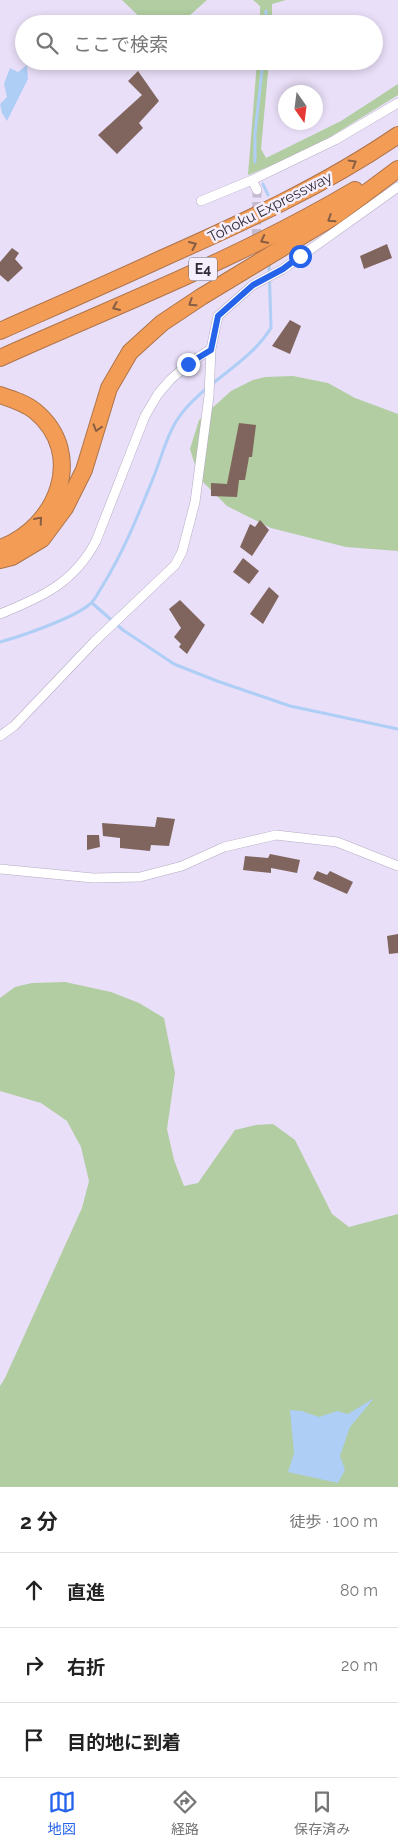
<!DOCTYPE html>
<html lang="ja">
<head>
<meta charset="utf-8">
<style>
	body { margin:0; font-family:Raleway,"Noto Sans JP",sans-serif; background:#f2f2f2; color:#222 }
	.compass { position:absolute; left:278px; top:85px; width:45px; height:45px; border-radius:50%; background:#fff; box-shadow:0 2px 8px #0003; rotate:166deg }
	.stop { position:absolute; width:15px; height:15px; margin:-11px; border:4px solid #2563eb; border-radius:50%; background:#fff }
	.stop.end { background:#2563eb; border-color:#fff; box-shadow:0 1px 5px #0008 }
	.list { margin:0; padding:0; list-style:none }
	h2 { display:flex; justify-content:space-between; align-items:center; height:65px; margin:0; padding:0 20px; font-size:21px }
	h2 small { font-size:16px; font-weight:400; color:#767676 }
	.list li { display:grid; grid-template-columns:32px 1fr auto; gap:15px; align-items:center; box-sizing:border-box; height:75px; padding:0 20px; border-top:1px solid #e0e0e0 }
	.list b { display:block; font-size:19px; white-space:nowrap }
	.list em { font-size:16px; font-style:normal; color:#767676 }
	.icon { flex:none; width:28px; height:28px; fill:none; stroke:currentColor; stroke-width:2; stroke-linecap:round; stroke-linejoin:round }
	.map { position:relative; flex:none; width:398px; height:1487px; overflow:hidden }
	.search { position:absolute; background:#fff; box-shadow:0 2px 8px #0003; left:15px; right:15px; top:15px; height:55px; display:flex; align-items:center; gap:12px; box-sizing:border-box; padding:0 18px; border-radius:28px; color:#767676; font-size:19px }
	.sheet { height:290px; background:#fff }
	nav { display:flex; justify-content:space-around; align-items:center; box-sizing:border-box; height:70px; border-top:1px solid #e0e0e0; background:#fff; font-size:14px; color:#767676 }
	nav a { display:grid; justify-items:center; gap:2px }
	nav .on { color:#2563eb }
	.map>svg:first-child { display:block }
	.green { fill:#b1cda1 }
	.water { fill:#aecef6 }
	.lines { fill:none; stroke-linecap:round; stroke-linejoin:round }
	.stream { stroke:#aecef6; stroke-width:3 }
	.building { fill:#80655e }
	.minor-tunnel { stroke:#c4bbd1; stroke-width:9; stroke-dasharray:9 4.5; stroke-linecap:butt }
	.minor-casing { stroke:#b5abc3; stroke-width:10 }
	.motorway-casing { stroke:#ae744a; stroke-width:18 }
	.minor { stroke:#fff; stroke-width:9 }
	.motorway { stroke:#f39c56; stroke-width:16 }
	.oneway { stroke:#875e44 }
	.route { stroke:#2563eb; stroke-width:6 }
	.labels { text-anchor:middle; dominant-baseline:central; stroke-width:5; stroke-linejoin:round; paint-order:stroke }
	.shield { fill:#f4eefd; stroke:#6a6671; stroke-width:1 }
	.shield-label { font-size:14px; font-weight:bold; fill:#2f2b35 }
	.street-label { font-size:15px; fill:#2f2b35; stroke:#f4eefd }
</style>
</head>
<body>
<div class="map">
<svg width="398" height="1487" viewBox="0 0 398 1487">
	<rect width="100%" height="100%" fill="#e9dff8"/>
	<!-- green -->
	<path class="green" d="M122 0H207L180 24H147Z
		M253 0H286L272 4V24H260V6Z
		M257 61H269L261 149 266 158 341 121 398 84V95L325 140 293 157 248 175Z
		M293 376 328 383 355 398 398 414V551L346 547 271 528 227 506 199 478 190 449 199 420 231 391 253 380 265 377Z
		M65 982 111 992 139 1003 164 1018 175 1073 167 1129 174 1160 184 1186 198 1183 235 1130 256 1125 273 1124 295 1140 332 1214 349 1227 398 1214V1487H0V1386L5 1378 82 1208 89 1181 81 1147 67 1121 41 1103 0 1091V998L15 987 32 983Z"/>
	<!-- water -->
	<path class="water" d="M27 65 28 79 7 121 2 113 0 104 7 97 4 84 10 68 18 72Z
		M374 1398 350 1427 340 1456 345 1470 338 1483 288 1472 294 1453 290 1410 302 1411 319 1417 337 1411 348 1414Z"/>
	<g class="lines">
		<!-- stream -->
		<path class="stream" d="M266 11V24
			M255 162V134L263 61
			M263 184 268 195
			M92 603 123 630 174 664 217 681 290 706 398 729
			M0 642C22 636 74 618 90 604 96 599 99 591 103 585 124 551 139 513 154 476 162 456 167 434 179 417 204 382 248 365 271 328L269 263"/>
	</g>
	<!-- building -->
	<path class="building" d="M138 71 159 101 139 123 143 128 117 154 98 135 142 95 128 81Z
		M387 244 392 258 364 269 360 256Z
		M12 248 19 253 15 259 23 268 8 282 0 275V262Z
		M290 320 301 326 290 354 272 346Z
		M239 423 256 425 252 457H249L245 480H239L237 497 211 496V483L227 484Z
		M260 520 269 530 252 556 240 547 250 524 255 527Z
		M243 558 259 571 249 584 233 572Z
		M269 587 279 596 263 624 250 614Z
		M180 600 205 625 187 654 179 647 181 644 174 637 181 628 169 609Z
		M157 817 175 819 169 846 151 845 150 851 120 848V838L103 836 102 823 155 827Z
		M87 835H99L100 847 87 850Z
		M270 854 300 860 297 873 271 868V873L243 870 245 856 268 858Z
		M317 871 327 875 330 871 353 882 347 894 313 879Z
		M398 934V953L389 954 387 936Z"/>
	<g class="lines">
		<!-- minor-tunnel -->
		<path class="minor-tunnel" d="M256 265 257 190"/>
		<!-- minor casing -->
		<g class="minor-casing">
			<path id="minor" d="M252 180 257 190
				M201 201 252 180 335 140 398 103
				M0 614C42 597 74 583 96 541L145 416 158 394 170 380 188 364 211 349
				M0 736 14 726 94 642 175 565 182 552 195 502 209 396 211 349 218 316 253 285 283 269 398 187
				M0 869 93 878 140 877 182 866 224 847 276 835 337 842 398 866"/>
		</g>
		<!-- motorway casing -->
		<g class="motorway-casing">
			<path id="motorway" d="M0 331C54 307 109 283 163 258 244 222 325 185 398 135
				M0 358C120 304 242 257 355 190
				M0 395C12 399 25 403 35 411 87 454 57 528 0 548
				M0 560 12 557 42 539 65 508 84 470 109 388 130 352 162 323 201 297 335 216 398 169"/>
		</g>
		<!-- minor -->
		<use href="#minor" class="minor"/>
		<!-- motorway -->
		<use href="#motorway" class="motorway"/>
	</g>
	<!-- one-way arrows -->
	<defs><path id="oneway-chevron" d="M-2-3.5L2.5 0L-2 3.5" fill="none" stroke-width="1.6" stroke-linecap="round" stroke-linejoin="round" transform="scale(1.25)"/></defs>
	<g class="oneway">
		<use href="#oneway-chevron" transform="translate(353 163) rotate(-30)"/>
		<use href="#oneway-chevron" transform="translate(331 219) rotate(147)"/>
		<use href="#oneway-chevron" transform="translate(264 240) rotate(153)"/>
		<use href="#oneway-chevron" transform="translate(193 245) rotate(-24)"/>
		<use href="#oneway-chevron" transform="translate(192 303) rotate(147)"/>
		<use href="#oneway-chevron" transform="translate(116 307) rotate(157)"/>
		<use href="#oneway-chevron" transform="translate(97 428) rotate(107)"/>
		<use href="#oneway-chevron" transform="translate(39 520) rotate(-49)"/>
	</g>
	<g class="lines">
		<!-- route -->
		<path class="route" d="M188 364 211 350 218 316 253 285 283 269 300 256"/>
	</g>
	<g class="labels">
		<!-- shield labels -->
		<rect class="shield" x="189" y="257.5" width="28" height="23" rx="4"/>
		<g class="shield-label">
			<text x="203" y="269">E4</text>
		</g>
		<!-- street labels -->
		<g class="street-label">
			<text transform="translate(270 207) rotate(-27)">Tohoku Expressway</text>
		</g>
	</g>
</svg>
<svg class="compass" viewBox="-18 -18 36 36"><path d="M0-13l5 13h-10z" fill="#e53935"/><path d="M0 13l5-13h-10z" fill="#767676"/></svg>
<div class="stop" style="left:300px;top:256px"></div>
<div class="stop end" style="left:188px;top:364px"></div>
<div class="search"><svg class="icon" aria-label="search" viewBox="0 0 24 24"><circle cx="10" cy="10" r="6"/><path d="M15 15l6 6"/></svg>ここで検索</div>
</div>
<section class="sheet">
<h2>2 分<small>徒歩 · 100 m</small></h2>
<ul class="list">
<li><svg class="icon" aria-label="ahead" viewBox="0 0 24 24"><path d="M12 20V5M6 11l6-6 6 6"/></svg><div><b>直進</b></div><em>80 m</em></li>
<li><svg class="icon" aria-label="right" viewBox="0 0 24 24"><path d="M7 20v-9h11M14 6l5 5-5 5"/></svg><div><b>右折</b></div><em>20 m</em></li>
<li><svg class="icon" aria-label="arrive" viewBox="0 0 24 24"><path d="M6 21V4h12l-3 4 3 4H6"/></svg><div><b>目的地に到着</b></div></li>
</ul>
</section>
<nav>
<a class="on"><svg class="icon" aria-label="map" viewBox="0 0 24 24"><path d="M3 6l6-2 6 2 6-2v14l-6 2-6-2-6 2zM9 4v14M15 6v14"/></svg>地図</a>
<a><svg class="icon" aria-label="directions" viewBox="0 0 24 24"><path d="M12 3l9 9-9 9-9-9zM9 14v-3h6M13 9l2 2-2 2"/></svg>経路</a>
<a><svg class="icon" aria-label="saved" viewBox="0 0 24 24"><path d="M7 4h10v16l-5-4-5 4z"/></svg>保存済み</a>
</nav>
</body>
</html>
